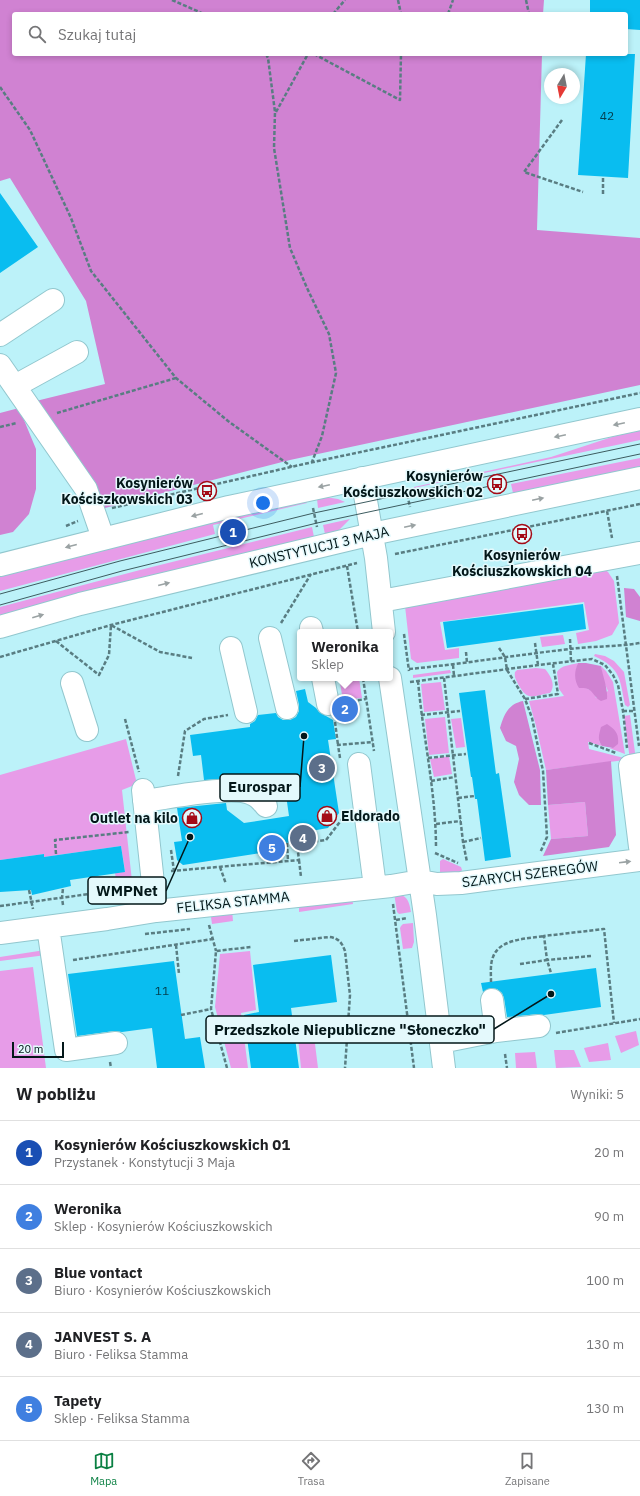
<!DOCTYPE html>
<html lang="pl">
<head>
<meta charset="utf-8">
<style>
	body { margin:0; font-family:"IBM Plex Sans",sans-serif; background:#f6f6f6; color:#202124 }
	.compass { position:absolute; left:544px; top:68px; width:36px; height:36px; border-radius:50%; background:#fff; box-shadow:0 2px 6px #0003; rotate:190deg }
	.scale { position:absolute; left:12px; bottom:10px; width:52px; box-sizing:border-box; padding-left:4px; border:2px solid #031719; border-top:0; font-size:11px; line-height:14px; white-space:nowrap; color:#031719; -webkit-text-stroke:3px #e4f9fc; paint-order:stroke }
	.you { position:absolute; left:263px; top:503px; width:14px; height:14px; margin:-10px; border:3px solid #fff; border-radius:50%; background:#1a73e8; box-shadow:0 0 0 6px #1a73e833 }
	.badge { display:grid; place-items:center; width:26px; height:26px; border-radius:50%; background:#0b8043; color:#fff; font-size:13px; font-weight:700 }
	.pin { position:absolute; translate:-50% -50%; border:2px solid #fff; box-shadow:0 1px 4px #0006 }
	.popup { position:absolute; left:297px; top:629px; width:96px; height:52px; box-sizing:border-box; display:grid; place-content:center; border-radius:4px; background:#fff; filter:drop-shadow(0 1px 3px #0005); font-size:13px; white-space:nowrap; color:#757577 }
	.popup b { font-size:15px; color:#202124 }
	.popup::after { content:''; position:absolute; left:50%; top:100%; margin-left:-8px; border:8px solid transparent; border-top-color:#fff }
	.list { margin:0; padding:0; list-style:none }
	h2 { display:flex; justify-content:space-between; align-items:center; height:52px; margin:0; padding:0 16px; font-size:17px }
	h2 small { font-size:13px; font-weight:400; color:#757577 }
	.list li { display:grid; grid-template-columns:26px 1fr auto; gap:12px; align-items:center; box-sizing:border-box; height:64px; padding:0 16px; border-top:1px solid #e0e0e0 }
	.list b { display:block; font-size:15px; white-space:nowrap }
	.list p { margin:0; font-size:13px; white-space:nowrap; color:#757577 }
	.list em { font-size:13px; font-style:normal; color:#757577 }
	.icon { flex:none; width:22px; height:22px; fill:none; stroke:currentColor; stroke-width:2; stroke-linecap:round; stroke-linejoin:round }
	.map { position:relative; flex:none; width:640px; height:1068px; overflow:hidden }
	.search { position:absolute; background:#fff; box-shadow:0 2px 6px #0003; left:12px; right:12px; top:12px; height:44px; display:flex; align-items:center; gap:10px; box-sizing:border-box; padding:0 14px; border-radius:4px; color:#757577; font-size:15px }
	.sheet { height:372px; background:#fff }
	nav { display:flex; justify-content:space-around; align-items:center; box-sizing:border-box; height:56px; border-top:1px solid #e0e0e0; background:#fff; font-size:11px; color:#757577 }
	nav a { display:grid; justify-items:center; gap:2px }
	nav .on { color:#0b8043 }
	.map>svg:first-child { display:block }
	.green { fill:#e79ce8 }
	.forest { fill:#d082d2 }
	.building { fill:#09bdf0 }
	.lines { fill:none; stroke-linecap:round; stroke-linejoin:round }
	.minor-casing { stroke:#92c7ce; stroke-width:24 }
	.path { stroke:#597d82; stroke-width:2.5; stroke-dasharray:4 2; stroke-linecap:butt }
	.minor { stroke:#fff; stroke-width:22 }
	.tram { stroke:#3d5c60; stroke-width:1 }
	.oneway { fill:#9aa2a3 }
	.labels { text-anchor:middle; dominant-baseline:central; stroke-width:3; stroke-linejoin:round; paint-order:stroke }
	.number-label { font-size:12px; fill:#04404f }
	.poi-label { font-size:14px; font-weight:bold; fill:#031719; stroke:#e4f9fc; text-anchor:end }
	.street-label { font-size:14px; fill:#031719; stroke:#e4f9fc }
	.leader { fill:none; stroke:#031719; stroke-width:1.5 }
	.callout-dot { fill:#031719; stroke:#e4f9fc; stroke-width:1.5 }
	.callout { fill:#e4f9fc; stroke:#031719; stroke-width:1.5 }
	.callout-label { font-size:15px; text-anchor:middle; font-weight:bold; fill:#031719 }
</style>
</head>
<body>
<div class="map">
<svg width="640" height="1068" viewBox="0 0 640 1068">
	<rect width="100%" height="100%" fill="#bcf2f9"/>
	<!-- green -->
	<path class="green" d="M640 430V440L414 488V487L551 457 612 437Z
		M640 458V467L513 493 511 484Z
		M325 497 338 499 345 502 318 508 317 499Z
		M306 501 307 503 213 525 215 534 0 591V575L171 531Z
		M350 519 339 530 325 534 323 525Z
		M312 527 314 537 0 620V607L140 570Z
		M602 567 608 572 614 581 619 623 612 635 596 641 578 644 576 633 589 630 584 602 440 622 445 650 459 648V658L417 663 411 659 405 606Z
		M563 635 565 644 542 647 540 637Z
		M595 654 605 656 614 661 624 672 630 705 628 707 625 705C620 680 621 668 594 656Z
		M578 663 576 670 586 688 594 692 596 698 608 691 603 680 601 666 606 671 613 682 625 754 609 748H613L599 741 602 746 588 742 589 749 624 758 625 760 546 770 536 726 529 701 564 696 559 689 557 672C561 665 571 665 578 663Z
		M536 668 545 669C551 676 556 685 550 693 532 696 528 702 518 684 516 680 514 677 515 672L517 670Z
		M450 670 451 673 413 678V675Z
		M339 678H359L362 698 343 700Z
		M441 682 445 710 424 712 421 684Z
		M630 715 636 760H630L624 716Z
		M445 717 449 753 429 755 425 719Z
		M461 718 465 747 456 748 451 719Z
		M126 739 137 784 122 790 132 881 117 885 115 873 125 871 121 846 44 857V854L0 860V775Z
		M449 756 452 774 434 777 430 759Z
		M585 802 588 836 551 839 548 805Z
		M443 859 461 867 462 870 458 876 440 879V861Z
		M394 893C407 895 409 900 411 912L399 914 397 912Z
		M352 896 353 904 299 912V908L304 902Z
		M232 910 233 921 212 924 211 917 213 914Z
		M413 923 414 942 412 948 403 949 400 928 401 926 403 924Z
		M45 950 46 955 0 961V957Z
		M250 951 256 1010 241 1013 248 1068H231L215 1007 220 954Z
		M33 967 46 1068H0V971Z
		M636 1031 639 1045 621 1053 615 1036Z
		M314 1036 318 1068H301L298 1038Z
		M608 1043 611 1060 589 1062 584 1048Z
		M554 1050H574L581 1067 556 1068Z
		M535 1052 537 1068H516L515 1053Z"/>
	<!-- forest -->
	<path class="forest" d="M0 0H544L543 14H14V54H542L537 230 640 238V385L290 460 105 508 93 482 36 401 105 384 86 301 10 178 0 181Z
		M19 408 36 449V489L29 514 13 532 0 535V413Z
		M624 588 634 589 640 597V621L626 617Z
		M578 663H586L601 666C603 677 608 689 607 699L601 701C591 695 594 687 579 688 574 680 574 672 578 663Z
		M523 701 540 770 541 805H529L519 795 514 782 519 759 516 746 506 741 500 728C504 715 508 704 523 701Z
		M607 724C616 730 619 734 618 744L613 748 602 746C597 739 599 735 601 727Z
		M611 761 616 835 609 847 543 856 551 839 588 836 585 802 548 805 546 770Z"/>
	<!-- building -->
	<path class="building" d="M590 0H640V30L626 29V14H590Z
		M586 54H635L628 178 578 175Z
		M0 193 38 247 0 273Z
		M583 604 586 629 447 648 443 622Z
		M305 689 308 702 316 708 319 712 333 720 336 739 328 740 339 813 328 828 311 831 312 839 279 844 280 850 183 865 177 860 174 842 182 841 177 808 226 803 227 810 244 823 289 816 285 788 267 774 238 778 204 780 201 755 193 756 190 735 250 727V724L255 721 258 715 276 713 278 717 283 720H290L296 717 299 711V705L296 691Z
		M485 690 496 774 499 773 511 857 485 861 477 799H475L472 777H471L459 693Z
		M121 846 125 872 70 880 71 886 32 895 31 890 0 892V860L44 854V857Z
		M331 955 337 1002 291 1008 299 1068H251L244 1015 259 1012 253 965Z
		M174 961 185 1039 200 1037 205 1068H157L152 1028 122 1032 114 1031 77 1036 68 974Z
		M596 968 601 1007 544 1015 538 1014 507 1017 504 998 502 993 497 989 491 988 483 992 481 983Z"/>
	<g class="lines">
		<!-- minor casing -->
		<g class="minor-casing">
			<path id="minor" d="M0 335 53 300
				M0 365 86 489 103 538
				M15 386 77 352
				M362 478 376 558 384 632
				M0 565 229 507 640 419
				M381 601 639 553
				M0 627 80 604 372 534 640 478
				M311 628 312 632
				M270 638 287 708
				M231 648 246 712
				M323 678 328 704
				M390 678 425 915 444 1068
				M72 683 87 730
				M359 764 375 887
				M640 764 630 766 640 847
				M143 790 156 911
				M144 801C168 798 233 784 252 794 258 796 262 801 266 806
				M48 927 66 1050 116 1043
				M0 933 107 919 156 911 391 886 420 881 437 884 461 883 640 860
				M492 1000 496 1031
				M441 1042 496 1031 539 1026"/>
		</g>
		<!-- path -->
		<path class="path" d="M172 0 204 14
			M398 0 401 14
			M526 0 529 14
			M333 14 345 0
			M448 14 453 0
			M266 54 268 58 275 112 274 148 290 248 307 288 329 334 336 373 322 436 312 462
			M314 54 400 100 401 54
			M0 87 30 130 71 218 91 271 176 378 228 421 292 467
			M276 112 308 54
			M562 120 524 172 583 192
			M603 194V176
			M57 413 176 378
			M0 427 17 423
			M406 489 410 507
			M112 508 304 464 640 393
			M313 508 317 527
			M607 511 612 538
			M66 526 78 521
			M395 554 640 504
			M347 566 358 632
			M617 576 639 746
			M281 623 311 574
			M404 634 409 671
			M570 639 571 661
			M56 641 99 675 109 655 111 625 160 652 192 658
			M535 643 538 665
			M499 648 505 657 507 670 525 699 532 718 543 771 547 837 540 853
			M466 652 467 663
			M0 657 111 625 357 563
			M453 665 454 676
			M409 669C463 664 516 655 570 649 593 646 617 647 640 643
			M363 678 374 751
			M444 678 463 842 467 862
			M418 681C423 737 436 792 436 848
			M410 682 538 665 592 659 605 665 613 675 618 685 623 711 627 748
			M525 699 558 694 553 664
			M346 702 366 699
			M623 711H635
			M421 715 460 711
			M125 719 139 772
			M335 722 338 745
			M589 743 616 753
			M340 758 338 745 373 742
			M428 758 466 754
			M178 776 185 731 204 719 228 715
			M431 781 455 777
			M458 798 475 796
			M436 824 461 821
			M463 842 481 838
			M287 843 288 861
			M171 850 174 871
			M435 853 458 863
			M56 854 55 840 129 832
			M299 860 301 877
			M220 867 226 884
			M171 871 299 860 297 844 326 840 346 814
			M102 883 105 900
			M29 890 33 909
			M393 904 414 1068
			M63 905 62 898 63 888
			M0 906 134 888
			M396 920 407 918
			M209 925 216 951
			M145 934 190 929
			M294 941 329 937C339 938 342 943 345 951L350 995 345 1068
			M176 945 179 974
			M591 956 547 960 544 936 604 929 614 1023
			M73 960 213 939
			M520 964 547 960 551 973
			M491 982C491 974 490 964 493 957 500 938 528 939 544 936
			M181 1015 211 1009
			M304 1029 349 1022
			M556 1033 640 1019
			M505 1054 507 1068
			M110 1062 111 1068
			M227 1068 211 1009 216 951 251 947"/>
		<!-- minor -->
		<use href="#minor" class="minor"/>
		<!-- tram -->
		<path class="tram" d="M0 594 120 561 314 513 640 444
			M0 605 122 571 317 523 640 454"/>
	</g>
	<!-- one-way arrows -->
	<defs><path id="oneway-solid" d="M-6-.8H1V-3.2L6.5 0L1 3.2V.8H-6Z"/></defs>
	<g class="oneway">
		<use href="#oneway-solid" transform="translate(619 424) rotate(168)"/>
		<use href="#oneway-solid" transform="translate(560 436) rotate(168)"/>
		<use href="#oneway-solid" transform="translate(324 486) rotate(168)"/>
		<use href="#oneway-solid" transform="translate(538 499) rotate(-12)"/>
		<use href="#oneway-solid" transform="translate(197 515) rotate(166)"/>
		<use href="#oneway-solid" transform="translate(410 526) rotate(-12)"/>
		<use href="#oneway-solid" transform="translate(71 546) rotate(165)"/>
		<use href="#oneway-solid" transform="translate(164 584) rotate(-14)"/>
		<use href="#oneway-solid" transform="translate(38 616) rotate(-16)"/>
		<use href="#oneway-solid" transform="translate(625 862) rotate(-7)"/>
	</g>
	<!-- icons -->
	<defs>
		<g id="bus-ring" transform="scale(1)"><circle r="9.5" fill="#e4f9fc" stroke="#a40b17" stroke-width="1.5"/><path d="M-5-6H5V4H4V6H2V4H-2V6H-4V4H-5ZM-3.5-4V0h7V-4ZM-3.5 1.2v1.5H-2V1.2ZM2 1.2v1.5H3.5V1.2Z" fill="#a40b17"/></g>
		<g id="shop-ring" transform="scale(1)"><circle r="9.5" fill="#e4f9fc" stroke="#a40b17" stroke-width="1.5"/><path d="M-5-2.5h2.3a2.7 3.5 0 0 1 5.4 0H5L5.5 6h-11ZM-1.5-2.5h3a1.5 2.3 0 0 0-3 0Z" fill="#a40b17"/></g>
	</defs>
	<g fill-rule="evenodd">
		<use href="#bus-ring" x="497" y="484"/>
		<use href="#bus-ring" x="207" y="491"/>
		<use href="#bus-ring" x="522" y="534"/>
		<use href="#shop-ring" x="327" y="816"/>
		<use href="#shop-ring" x="192" y="818"/>
	</g>
	<g class="labels">
		<!-- number labels -->
		<g class="number-label">
			<text x="607" y="115">42</text>
			<text x="162" y="990">11</text>
		</g>
		<!-- poi labels -->
		<g class="poi-label">
			<text x="483" y="476">Kosynierów<tspan x="483" dy="16">Kościuszkowskich 02</tspan></text>
			<text x="193" y="483">Kosynierów<tspan x="193" dy="16">Kościszkowskich 03</tspan></text>
			<text x="522" y="555" text-anchor="middle">Kosynierów<tspan x="522" dy="16">Kościuszkowskich 04</tspan></text>
			<text x="341" y="816" text-anchor="start">Eldorado</text>
			<text x="178" y="818">Outlet na kilo</text>
		</g>
		<!-- street labels -->
		<g class="street-label">
			<text transform="translate(319 547) rotate(-13)">KONSTYTUCJI 3 MAJA</text>
			<text transform="translate(530 874) rotate(-7)">SZARYCH SZEREGÓW</text>
			<text transform="translate(233 902) rotate(-6)">FELIKSA STAMMA</text>
		</g>
	</g>
	<!-- callouts -->
	<path class="leader" d="M304 736L300 787M190 837L166 891M551 994L494 1029"/>
	<g class="callout-dot">
		<circle cx="304" cy="736" r="4"/>
		<circle cx="190" cy="837" r="4"/>
		<circle cx="551" cy="994" r="4"/>
	</g>
	<g class="callout">
		<rect x="220" y="774" width="80" height="27" rx="4"/>
		<rect x="88" y="877" width="78" height="27" rx="4"/>
		<rect x="206" y="1016" width="288" height="27" rx="4"/>
	</g>
	<g class="callout-label">
		<text x="260" y="792">Eurospar</text>
		<text x="127" y="896">WMPNet</text>
		<text x="350" y="1035">Przedszkole Niepubliczne "Słoneczko"</text>
	</g>
</svg>
<svg class="compass" viewBox="-18 -18 36 36"><path d="M0-13l5 13h-10z" fill="#e53935"/><path d="M0 13l5-13h-10z" fill="#757577"/></svg>
<div class="scale">20 m</div>
<div class="you"></div>
<div class="pin badge" style="left:233px;top:532px;background:#1a4fb4">1</div>
<div class="pin badge" style="left:345px;top:709px;background:#3f7fe0">2</div>
<div class="popup"><b>Weronika</b>Sklep</div>
<div class="pin badge" style="left:322px;top:768px;background:#5c6f8a">3</div>
<div class="pin badge" style="left:303px;top:838px;background:#5c6f8a">4</div>
<div class="pin badge" style="left:272px;top:848px;background:#3f7fe0">5</div>
<div class="search"><svg class="icon" aria-label="search" viewBox="0 0 24 24"><circle cx="10" cy="10" r="6"/><path d="M15 15l6 6"/></svg>Szukaj tutaj</div>
</div>
<section class="sheet">
<h2>W pobliżu<small>Wyniki: 5</small></h2>
<ul class="list">
<li><span class="badge" style="background:#1a4fb4">1</span><div><b>Kosynierów Kościuszkowskich 01</b><p>Przystanek · Konstytucji 3 Maja</p></div><em>20 m</em></li>
<li><span class="badge" style="background:#3f7fe0">2</span><div><b>Weronika</b><p>Sklep · Kosynierów Kościuszkowskich</p></div><em>90 m</em></li>
<li><span class="badge" style="background:#5c6f8a">3</span><div><b>Blue vontact</b><p>Biuro · Kosynierów Kościuszkowskich</p></div><em>100 m</em></li>
<li><span class="badge" style="background:#5c6f8a">4</span><div><b>JANVEST S. A</b><p>Biuro · Feliksa Stamma</p></div><em>130 m</em></li>
<li><span class="badge" style="background:#3f7fe0">5</span><div><b>Tapety</b><p>Sklep · Feliksa Stamma</p></div><em>130 m</em></li>
</ul>
</section>
<nav>
<a class="on"><svg class="icon" aria-label="map" viewBox="0 0 24 24"><path d="M3 6l6-2 6 2 6-2v14l-6 2-6-2-6 2zM9 4v14M15 6v14"/></svg>Mapa</a>
<a><svg class="icon" aria-label="directions" viewBox="0 0 24 24"><path d="M12 3l9 9-9 9-9-9zM9 14v-3h6M13 9l2 2-2 2"/></svg>Trasa</a>
<a><svg class="icon" aria-label="saved" viewBox="0 0 24 24"><path d="M7 4h10v16l-5-4-5 4z"/></svg>Zapisane</a>
</nav>
</body>
</html>
